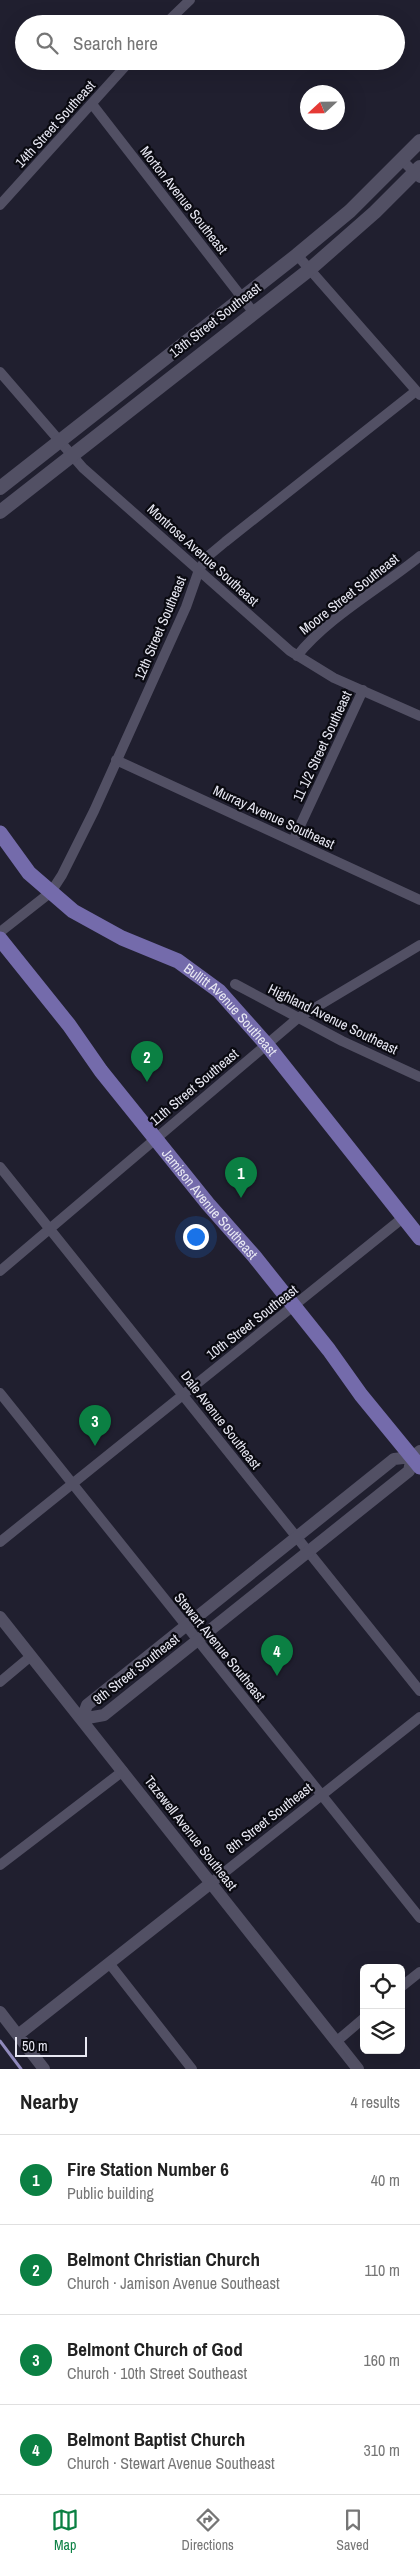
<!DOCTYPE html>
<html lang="en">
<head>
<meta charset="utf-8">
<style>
	body { margin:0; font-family:"Archivo Narrow",sans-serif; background:#f2f2f2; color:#222 }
	.controls { position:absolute; right:15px; bottom:15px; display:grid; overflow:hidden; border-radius:8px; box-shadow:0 5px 20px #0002 }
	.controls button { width:45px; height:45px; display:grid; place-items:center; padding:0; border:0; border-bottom:1px solid #e0e0e0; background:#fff; color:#222; font:25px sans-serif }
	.compass { position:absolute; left:300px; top:85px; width:45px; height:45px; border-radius:50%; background:#fff; box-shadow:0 5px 20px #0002; rotate:248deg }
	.scale { position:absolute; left:15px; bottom:12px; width:72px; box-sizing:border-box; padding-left:5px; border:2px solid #e8e8f3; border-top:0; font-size:14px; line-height:18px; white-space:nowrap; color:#e8e8f3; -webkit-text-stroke:4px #0a0a11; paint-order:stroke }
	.you { position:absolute; left:195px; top:1236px; width:18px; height:18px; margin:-12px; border:4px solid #fff; border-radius:50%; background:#1a73e8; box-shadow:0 0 0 8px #1a73e833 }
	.badge { display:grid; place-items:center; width:32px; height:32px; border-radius:50%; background:#0b8043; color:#fff; font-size:16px; font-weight:700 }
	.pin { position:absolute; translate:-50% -41px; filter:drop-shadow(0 1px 2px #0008) }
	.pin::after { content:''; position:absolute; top:26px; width:18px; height:15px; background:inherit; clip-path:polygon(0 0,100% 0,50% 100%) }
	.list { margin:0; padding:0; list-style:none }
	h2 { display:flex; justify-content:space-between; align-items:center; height:65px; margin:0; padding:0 20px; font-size:21px }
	h2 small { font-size:16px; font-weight:400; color:#767676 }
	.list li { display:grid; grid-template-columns:32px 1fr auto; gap:15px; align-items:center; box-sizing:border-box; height:90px; padding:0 20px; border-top:1px solid #e0e0e0 }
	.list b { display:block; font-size:19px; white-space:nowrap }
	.list p { margin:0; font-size:16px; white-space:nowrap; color:#767676 }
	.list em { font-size:16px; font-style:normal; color:#767676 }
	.icon { flex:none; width:28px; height:28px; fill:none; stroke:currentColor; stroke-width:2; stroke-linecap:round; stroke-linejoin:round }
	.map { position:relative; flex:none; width:420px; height:2069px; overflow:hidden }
	.search { position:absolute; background:#fff; box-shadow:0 5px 20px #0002; left:15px; right:15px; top:15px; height:55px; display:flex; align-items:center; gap:12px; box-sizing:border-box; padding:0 18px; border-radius:28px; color:#767676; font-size:19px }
	.sheet { height:425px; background:#fff }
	nav { display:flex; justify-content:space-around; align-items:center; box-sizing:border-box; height:70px; border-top:1px solid #e0e0e0; background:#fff; font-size:14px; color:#767676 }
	nav a { display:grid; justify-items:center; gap:2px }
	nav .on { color:#0b8043 }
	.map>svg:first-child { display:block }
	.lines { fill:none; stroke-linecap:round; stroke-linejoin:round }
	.stream { stroke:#908abc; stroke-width:3 }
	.minor { stroke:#525064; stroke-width:10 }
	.tertiary { stroke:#525064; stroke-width:12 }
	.secondary { stroke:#525064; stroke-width:14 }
	.primary { stroke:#746bab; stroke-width:15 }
	.labels { text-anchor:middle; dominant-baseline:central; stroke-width:4.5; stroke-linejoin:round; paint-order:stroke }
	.street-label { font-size:14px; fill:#e8e8f3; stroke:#0a0a11 }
</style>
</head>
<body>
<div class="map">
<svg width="420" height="2069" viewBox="0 0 420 2069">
	<rect width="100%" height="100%" fill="#201f2f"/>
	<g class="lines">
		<!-- stream -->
		<path class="stream" d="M0 2041 21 2069"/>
		<!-- minor -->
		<path class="minor" d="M165 24 190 0
			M92 104 254 313
			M402 160 420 178
			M0 205 130 61
			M297 255 420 395
			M0 372 83 468 290 651 334 678 420 716
			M297 656C328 617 381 588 420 556
			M116 760 420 900
			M293 841 363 690
			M0 932 51 892 62 875 94 811 186 607 199 570 207 557 225 542 416 391
			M235 984 342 1041 420 1077
			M0 1167 420 1691
			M0 1271 298 1018 420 945
			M0 1393 420 1918
			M0 1542 404 1217
			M0 1682 31 1656
			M0 1865 123 1771
			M211 1883 420 1717
			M109 1963 192 2069
			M401 1987 420 1972
			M337 2041 364 2018"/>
		<!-- tertiary -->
		<path class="tertiary" d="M412 1457 409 1471 104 1715 82 1719 87 1705 394 1459 412 1457 420 1451
			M0 1617 358 2069
			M0 2012 44 2069
			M18 2035 211 1883"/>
		<!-- secondary -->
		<path class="secondary" d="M0 488 297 255 350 211 420 141
			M0 512 309 270 375 212 420 167"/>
		<!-- primary -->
		<g class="primary">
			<path id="s1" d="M0 833 29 873 73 911 122 938 178 961 219 991 267 1045 420 1238"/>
			<path id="s2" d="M0 939 69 1025 101 1071 208 1204 254 1256 329 1350 361 1395 420 1467"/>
		</g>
	</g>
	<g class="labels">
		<!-- street labels -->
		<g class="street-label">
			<text transform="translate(55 124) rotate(-48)">14th Street Southeast</text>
			<text transform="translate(184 200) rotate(52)">Morton Avenue Southeast</text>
			<text transform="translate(215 320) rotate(-38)">13th Street Southeast</text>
			<text transform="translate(203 555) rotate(42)">Montrose Avenue Southeast</text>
			<text transform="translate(349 594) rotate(-38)">Moore Street Southeast</text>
			<text transform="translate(160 628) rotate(-67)">12th Street Southeast</text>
			<text transform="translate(322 746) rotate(-65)">11 1/2 Street Southeast</text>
			<text transform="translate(274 817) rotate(25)">Murray Avenue Southeast</text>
			<text stroke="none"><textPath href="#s1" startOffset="296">Bullitt Avenue Southeast</textPath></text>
			<text transform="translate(333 1019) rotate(26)">Highland Avenue Southeast</text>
			<text transform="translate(194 1087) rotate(-40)">11th Street Southeast</text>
			<text stroke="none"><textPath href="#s2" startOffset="338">Jamison Avenue Southeast</textPath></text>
			<text transform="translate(252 1322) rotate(-38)">10th Street Southeast</text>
			<text transform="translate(221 1420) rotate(52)">Dale Avenue Southeast</text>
			<text transform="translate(220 1647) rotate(51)">Stewart Avenue Southeast</text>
			<text transform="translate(136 1669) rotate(-38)">9th Street Southeast</text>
			<text transform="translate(269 1818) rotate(-38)">8th Street Southeast</text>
			<text transform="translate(191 1833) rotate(52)">Tazewell Avenue Southeast</text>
		</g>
	</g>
</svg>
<div class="controls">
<button><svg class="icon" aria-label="locate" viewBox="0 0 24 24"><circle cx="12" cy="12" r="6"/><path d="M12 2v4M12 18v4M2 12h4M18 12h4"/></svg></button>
<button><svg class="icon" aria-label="layers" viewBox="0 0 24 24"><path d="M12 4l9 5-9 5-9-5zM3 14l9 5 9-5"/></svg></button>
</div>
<svg class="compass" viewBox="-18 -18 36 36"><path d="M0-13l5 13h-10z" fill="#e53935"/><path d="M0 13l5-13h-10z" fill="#767676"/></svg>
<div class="scale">50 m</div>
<div class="you"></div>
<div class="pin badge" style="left:241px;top:1198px">1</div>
<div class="pin badge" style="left:147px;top:1082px">2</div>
<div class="pin badge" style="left:95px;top:1446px">3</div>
<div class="pin badge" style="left:277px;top:1676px">4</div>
<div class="search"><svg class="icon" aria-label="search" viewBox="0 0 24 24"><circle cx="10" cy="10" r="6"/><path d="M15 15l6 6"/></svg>Search here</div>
</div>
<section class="sheet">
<h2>Nearby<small>4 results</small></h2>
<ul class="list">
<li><span class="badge">1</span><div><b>Fire Station Number 6</b><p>Public building</p></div><em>40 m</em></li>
<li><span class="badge">2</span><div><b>Belmont Christian Church</b><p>Church · Jamison Avenue Southeast</p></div><em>110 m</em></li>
<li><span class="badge">3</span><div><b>Belmont Church of God</b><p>Church · 10th Street Southeast</p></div><em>160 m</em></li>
<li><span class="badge">4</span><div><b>Belmont Baptist Church</b><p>Church · Stewart Avenue Southeast</p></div><em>310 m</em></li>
</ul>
</section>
<nav>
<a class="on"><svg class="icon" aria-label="map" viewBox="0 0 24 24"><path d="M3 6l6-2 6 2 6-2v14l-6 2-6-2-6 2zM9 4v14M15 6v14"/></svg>Map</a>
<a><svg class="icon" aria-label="directions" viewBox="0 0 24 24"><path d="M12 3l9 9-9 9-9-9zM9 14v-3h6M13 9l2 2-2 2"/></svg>Directions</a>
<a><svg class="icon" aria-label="saved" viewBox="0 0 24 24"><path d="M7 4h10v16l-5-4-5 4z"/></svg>Saved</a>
</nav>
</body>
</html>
